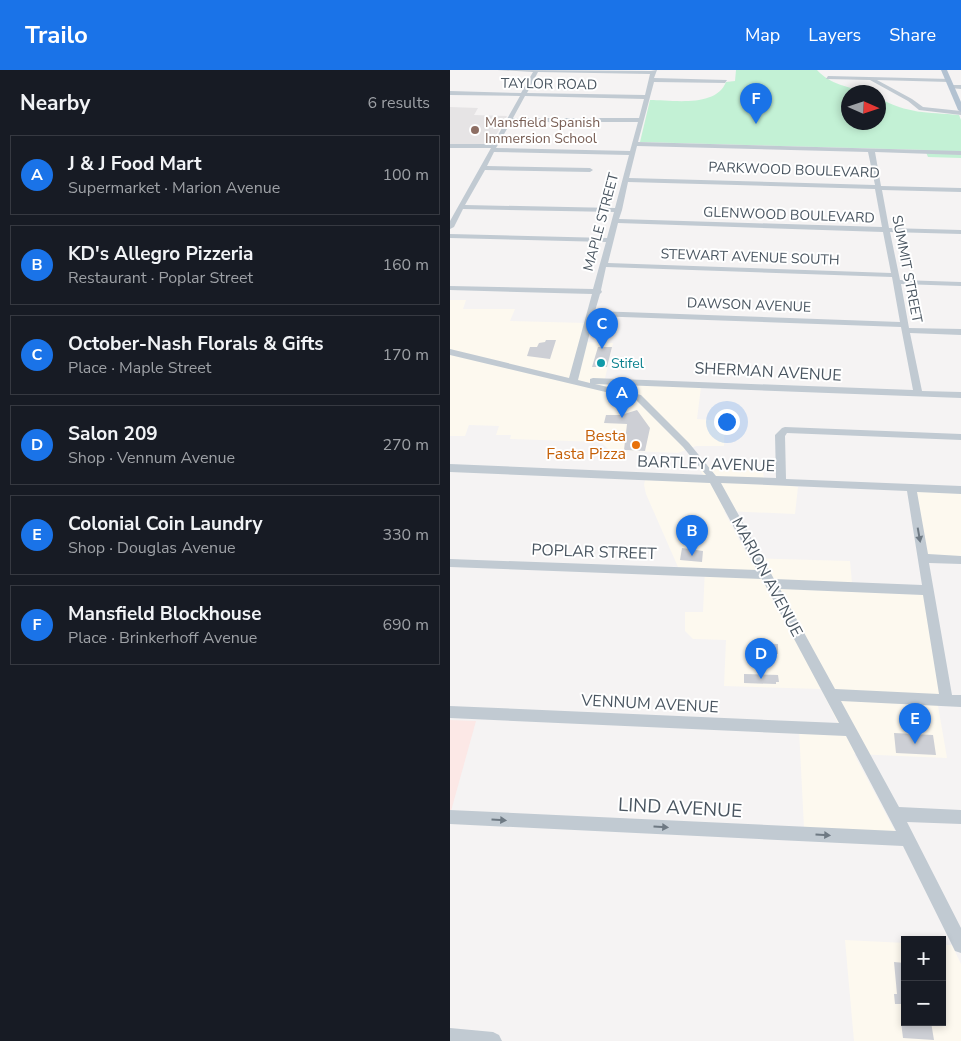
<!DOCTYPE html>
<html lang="en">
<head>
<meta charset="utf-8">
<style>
	body { margin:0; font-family:"Nunito Sans",sans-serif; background:#242831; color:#f1f3f6 }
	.controls { position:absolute; right:15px; bottom:15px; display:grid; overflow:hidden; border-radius:0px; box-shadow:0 2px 8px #0003 }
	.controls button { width:45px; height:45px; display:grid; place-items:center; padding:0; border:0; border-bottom:1px solid #363941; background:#171b24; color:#f1f3f6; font:25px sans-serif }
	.compass { position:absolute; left:391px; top:15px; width:45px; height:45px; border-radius:50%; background:#171b24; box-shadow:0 2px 8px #0003; rotate:93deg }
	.you { position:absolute; left:276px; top:351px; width:18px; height:18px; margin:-12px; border:4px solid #fff; border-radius:50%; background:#1a73e8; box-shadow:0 0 0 8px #1a73e833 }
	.badge { display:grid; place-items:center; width:32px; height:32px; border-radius:50%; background:#1a73e8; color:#fff; font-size:16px; font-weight:700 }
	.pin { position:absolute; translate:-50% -41px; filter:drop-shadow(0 1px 2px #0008) }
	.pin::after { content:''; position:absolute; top:26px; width:18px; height:15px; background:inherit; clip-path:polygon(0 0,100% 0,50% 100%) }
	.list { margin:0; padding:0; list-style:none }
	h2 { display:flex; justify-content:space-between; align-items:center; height:65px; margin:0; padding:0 20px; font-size:21px }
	h2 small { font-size:16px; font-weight:400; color:#9ea1a6 }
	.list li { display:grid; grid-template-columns:32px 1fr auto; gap:15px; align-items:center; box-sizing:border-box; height:80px; margin:0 10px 10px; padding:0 10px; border:1px solid #363941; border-radius:0px }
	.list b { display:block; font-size:19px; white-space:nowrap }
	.list p { margin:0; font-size:16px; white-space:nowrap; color:#9ea1a6 }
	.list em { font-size:16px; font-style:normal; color:#9ea1a6 }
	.map { position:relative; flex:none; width:511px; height:971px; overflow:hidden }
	header { display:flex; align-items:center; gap:30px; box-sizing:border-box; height:70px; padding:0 25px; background:#1a73e8; color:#fff }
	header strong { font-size:24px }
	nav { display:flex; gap:28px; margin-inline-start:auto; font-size:18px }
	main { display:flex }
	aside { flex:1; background:#171b24 }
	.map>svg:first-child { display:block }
	.commercial { fill:#fdf9ef }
	.education { fill:#e6e4e5 }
	.medical { fill:#fce8e6 }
	.green { fill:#c3f1d5 }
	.building { fill:#cdcfd5 }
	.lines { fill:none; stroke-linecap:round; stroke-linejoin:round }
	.minor { fill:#c1cad2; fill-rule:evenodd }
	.major { fill:#b3c2d1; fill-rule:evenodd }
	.oneway { fill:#6e7983 }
	.education-dot { fill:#8d6e63; stroke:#fff; stroke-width:2 }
	.culture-dot { fill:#0f9aa8; stroke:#fff; stroke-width:2 }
	.food-dot { fill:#e8710a; stroke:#fff; stroke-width:2 }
	.labels { text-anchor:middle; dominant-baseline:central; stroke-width:4; stroke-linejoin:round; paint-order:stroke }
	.far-street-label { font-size:14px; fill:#4a5661; stroke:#fff }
	.far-education-label { font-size:14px; fill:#785e54; stroke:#fff; text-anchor:start }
	.far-culture-label { font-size:14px; fill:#0d838f; stroke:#fff; text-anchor:start }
	.street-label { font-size:16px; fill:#4a5661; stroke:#fff }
	.food-label { font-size:16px; fill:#c56008; stroke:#fff; text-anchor:end }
	.near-street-label { font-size:19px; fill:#4a5661; stroke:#fff }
</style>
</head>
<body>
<header>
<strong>Trailo</strong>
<nav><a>Map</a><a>Layers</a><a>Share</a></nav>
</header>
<main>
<aside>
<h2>Nearby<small>6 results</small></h2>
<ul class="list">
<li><span class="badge">A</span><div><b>J &amp; J Food Mart</b><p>Supermarket · Marion Avenue</p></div><em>100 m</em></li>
<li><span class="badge">B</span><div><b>KD's Allegro Pizzeria</b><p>Restaurant · Poplar Street</p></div><em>160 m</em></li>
<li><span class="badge">C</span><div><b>October-Nash Florals &amp; Gifts</b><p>Place · Maple Street</p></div><em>170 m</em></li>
<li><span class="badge">D</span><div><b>Salon 209</b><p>Shop · Vennum Avenue</p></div><em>270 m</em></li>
<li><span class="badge">E</span><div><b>Colonial Coin Laundry</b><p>Shop · Douglas Avenue</p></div><em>330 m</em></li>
<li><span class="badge">F</span><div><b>Mansfield Blockhouse</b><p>Place · Brinkerhoff Avenue</p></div><em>690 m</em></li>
</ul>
</aside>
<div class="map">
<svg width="511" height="971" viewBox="0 0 511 971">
	<rect width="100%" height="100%" fill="#f5f3f3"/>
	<!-- commercial -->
	<path class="commercial" d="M0 230H16L13 239H65L60 251 136 253 131 272 163 273 154 313 251 317 247 349 275 351 274 376H246L228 383 159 380 151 372 60 369 61 365H46L49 356 19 355 15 366H0Z
		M247 395 313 398 314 413 348 417 345 444 274 441 299 488 400 491 402 513 474 516 492 624H486L497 688 404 684 446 763 354 758 349 659 392 661 371 619 274 616 276 570 243 569 235 561V542H253L255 498 228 497 196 424 194 415 195 410 257 411Z
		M465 421 511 423V487L476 485Z
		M395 870 455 873V952H492V875H502L511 894V971H404Z"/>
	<!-- education -->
	<path class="education" d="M0 37 28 38 24 45 57 46 41 74H0Z"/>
	<!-- medical -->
	<path class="medical" d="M0 650 26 651 1 741H0Z"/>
	<!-- green -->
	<path class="green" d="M286 0H367C381 15 398 17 418 22H398V52H428L429 28C458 44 476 42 509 45L511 50V88L478 87 475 80 190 72 200 30C222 30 266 38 276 12L285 11Z"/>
	<!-- building -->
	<path class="building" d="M96 270H106L100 289 77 286 80 277H87L89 273 95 272Z
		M148 277H162L157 297H142Z
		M187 340 200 358 195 381 174 380 177 354 154 353 156 345H171Z
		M232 478 253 481 252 492 230 490Z
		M302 573 328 574V584L302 583Z
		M294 604 328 605 329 612H326V614L294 613Z
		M444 663 483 665 486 685 446 683Z
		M444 892 455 893V934H445L444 924H447Z
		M451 952H481L484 970 453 968Z"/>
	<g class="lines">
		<!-- minor -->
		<path class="minor" d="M47 0 201 1 207 0 204 8 277 10 275 13 204 12 188 72 511 81V85L425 82 431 116 511 118V122L432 120 439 158 511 160V164L440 162 450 210 511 212V216L451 214 459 258 511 259V265L460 263 472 321 511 322V328L145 314 191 325 239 373 266 406 326 408 325 365 332 358 335 357 511 364V370L337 363 335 366 336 409 511 416V424L467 422 478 484 511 486V494L479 493 502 625H511V637L391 631 449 737 511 740V754L457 752 511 858V883L505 881 453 776 0 754V740L446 761 396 666 0 648V636L389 653 312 509 0 497V489L307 500 260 413 0 402V394L256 405 233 377 185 329 0 285V279L119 308 142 224 0 220V216L143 219 156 172 0 168V164L157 168 164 142 13 139 4 157 0 159V151L41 78H0V74H43L70 26 0 25V21L71 23 83 2ZM88 2 200 4 195 25 77 23ZM75 26 194 29 189 48H63ZM61 52H188L180 81 46 78ZM187 76 418 82 425 115 179 108ZM44 82 179 85 165 138 15 135 35 100 140 102 143 100 140 98 37 96ZM178 112 425 119 432 157 169 149 172 140ZM168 153 433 162 441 203 158 193ZM156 197 442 207 450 252 145 241 150 224 152 222 151 220ZM144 246 451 257 463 320 143 308 140 309V313L128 310ZM271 413 457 421 472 515 324 509ZM330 519 473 525 489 624 385 619Z
			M378 6 501 9 499 12 427 10 462 29 473 37 511 41V45L469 40 458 31 420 10 376 9Z
			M502 15H511V19L500 18Z
			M0 958 43 962 49 965 52 971H0Z"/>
		<!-- major -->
		<path class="major" d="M491 0H497L511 32V42L508 40Z"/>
	</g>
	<!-- one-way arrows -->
	<defs><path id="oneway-solid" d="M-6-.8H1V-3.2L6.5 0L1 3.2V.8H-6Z" transform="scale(1.25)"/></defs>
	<g class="oneway">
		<use href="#oneway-solid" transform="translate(469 465) rotate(80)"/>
		<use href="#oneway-solid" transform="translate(49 750) rotate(3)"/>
		<use href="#oneway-solid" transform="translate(211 757) rotate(3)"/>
		<use href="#oneway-solid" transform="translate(373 765) rotate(3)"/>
	</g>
	<!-- markers -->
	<circle class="education-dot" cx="25" cy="60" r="5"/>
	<circle class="culture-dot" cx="151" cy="293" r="5"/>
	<circle class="food-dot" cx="186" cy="375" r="5"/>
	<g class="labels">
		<!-- far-street labels -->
		<g class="far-street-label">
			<text transform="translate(99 14) rotate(1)">TAYLOR ROAD</text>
			<text transform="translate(344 100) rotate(2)">PARKWOOD BOULEVARD</text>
			<text transform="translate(339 145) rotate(2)">GLENWOOD BOULEVARD</text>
			<text transform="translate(151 152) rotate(-75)">MAPLE STREET</text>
			<text transform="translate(300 187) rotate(2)">STEWART AVENUE SOUTH</text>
			<text transform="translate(457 199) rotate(79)">SUMMIT STREET</text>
			<text transform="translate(299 235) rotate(2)">DAWSON AVENUE</text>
		</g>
		<!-- far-education labels -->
		<g class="far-education-label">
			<text x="35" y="52">Mansfield Spanish<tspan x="35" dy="16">Immersion School</tspan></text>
		</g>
		<!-- far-culture labels -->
		<g class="far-culture-label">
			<text x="161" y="293">Stifel</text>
		</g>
		<!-- street labels -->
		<g class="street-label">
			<text transform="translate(318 302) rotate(3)">SHERMAN AVENUE</text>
			<text transform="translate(256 394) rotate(2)">BARTLEY AVENUE</text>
			<text transform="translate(144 482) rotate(2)">POPLAR STREET</text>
			<text transform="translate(317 507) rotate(62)">MARION AVENUE</text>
			<text transform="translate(200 634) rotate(3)">VENNUM AVENUE</text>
		</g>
		<!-- food labels -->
		<g class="food-label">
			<text x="176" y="366">Besta<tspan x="176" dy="18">Fasta Pizza</tspan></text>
		</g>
		<!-- near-street labels -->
		<g class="near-street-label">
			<text transform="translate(230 738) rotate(3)">LIND AVENUE</text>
		</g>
	</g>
</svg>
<div class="controls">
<button>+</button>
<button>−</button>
</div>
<svg class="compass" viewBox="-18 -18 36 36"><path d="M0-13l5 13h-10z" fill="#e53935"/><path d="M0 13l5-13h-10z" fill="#9ea1a6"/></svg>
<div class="you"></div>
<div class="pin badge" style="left:172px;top:348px">A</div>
<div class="pin badge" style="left:242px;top:486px">B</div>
<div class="pin badge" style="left:152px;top:279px">C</div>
<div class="pin badge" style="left:311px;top:609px">D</div>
<div class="pin badge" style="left:465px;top:674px">E</div>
<div class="pin badge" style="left:306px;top:54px">F</div>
</div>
</main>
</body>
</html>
